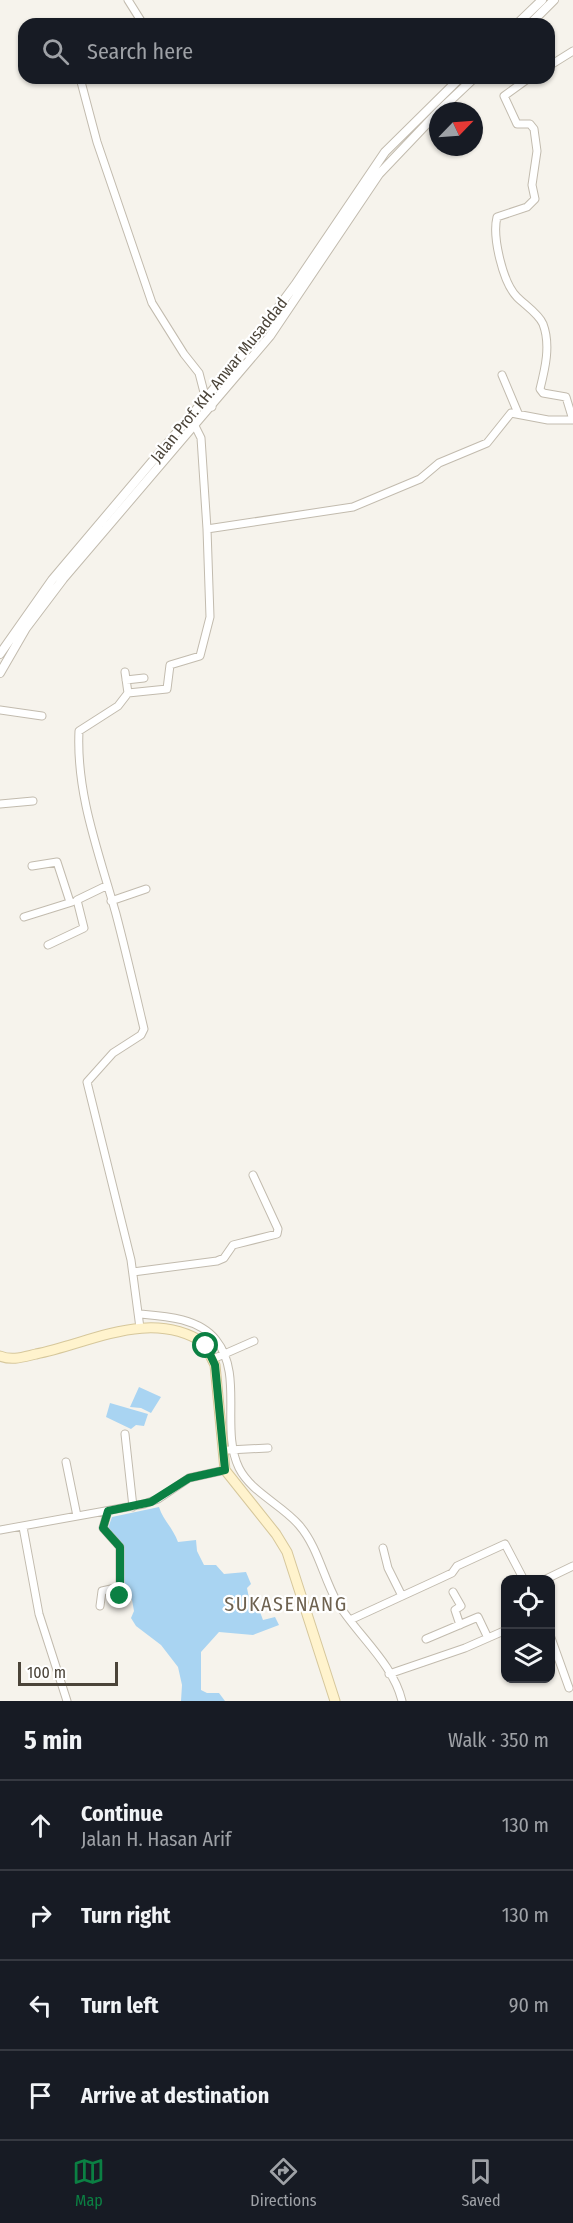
<!DOCTYPE html>
<html lang="en">
<head>
<meta charset="utf-8">
<style>
	body { margin:0; font-family:"Fira Sans Condensed",sans-serif; background:#20242c; color:#f1f3f6 }
	.controls { position:absolute; right:18px; bottom:18px; display:grid; overflow:hidden; border-radius:12px; box-shadow:0 2px 4px #0004 }
	.controls button { width:54px; height:54px; display:grid; place-items:center; padding:0; border:0; border-bottom:2px solid #363941; background:#171b24; color:#f1f3f6; font:30px sans-serif }
	.compass { position:absolute; left:429px; top:102px; width:54px; height:54px; border-radius:50%; background:#171b24; box-shadow:0 2px 4px #0004; rotate:65deg }
	.scale { position:absolute; left:18px; bottom:15px; width:100px; box-sizing:border-box; padding-left:6px; border:3px solid #4b4439; border-top:0; font-size:16px; line-height:21px; white-space:nowrap; color:#4b4439; -webkit-text-stroke:4px #fff; paint-order:stroke }
	.stop { position:absolute; width:18px; height:18px; margin:-14px; border:4px solid #0b8043; border-radius:50%; background:#fff }
	.stop.end { background:#0b8043; border-color:#fff; box-shadow:0 2px 6px #0008 }
	.list { margin:0; padding:0; list-style:none }
	h2 { display:flex; justify-content:space-between; align-items:center; height:78px; margin:0; padding:0 24px; font-size:26px }
	h2 small { font-size:20px; font-weight:400; color:#9ea1a6 }
	.list li { display:grid; grid-template-columns:39px 1fr auto; gap:18px; align-items:center; box-sizing:border-box; height:90px; padding:0 24px; border-top:2px solid #363941 }
	.list b { display:block; font-size:22px; white-space:nowrap }
	.list p { margin:0; font-size:20px; white-space:nowrap; color:#9ea1a6 }
	.list em { font-size:20px; font-style:normal; color:#9ea1a6 }
	.icon { flex:none; width:33px; height:33px; fill:none; stroke:currentColor; stroke-width:2; stroke-linecap:round; stroke-linejoin:round }
	.map { position:relative; flex:none; width:573px; height:1701px; overflow:hidden }
	.search { position:absolute; background:#171b24; box-shadow:0 2px 4px #0004; left:18px; right:18px; top:18px; height:66px; display:flex; align-items:center; gap:15px; box-sizing:border-box; padding:0 21px; border-radius:18px; color:#9ea1a6; font-size:22px }
	.sheet { height:438px; background:#171b24 }
	nav { display:flex; justify-content:space-around; align-items:center; box-sizing:border-box; height:84px; border-top:2px solid #363941; background:#171b24; font-size:16px; color:#9ea1a6 }
	nav a { display:grid; justify-items:center; gap:3px }
	nav .on { color:#0b8043 }
	.map>svg:first-child { display:block }
	.water { fill:#a9d4f2 }
	.lines { fill:none; stroke-linecap:round; stroke-linejoin:round }
	.minor-casing { stroke:#c2bbae; stroke-width:9 }
	.tertiary-casing { stroke:#c2bbae; stroke-width:10 }
	.secondary-casing { stroke:#d6c79b; stroke-width:11 }
	.minor { stroke:#fff; stroke-width:7 }
	.tertiary { stroke:#fff; stroke-width:8 }
	.secondary { stroke:#fff3cd; stroke-width:9 }
	.route { stroke:#0b8043; stroke-width:8 }
	.labels { text-anchor:middle; dominant-baseline:central; stroke-width:4.5; stroke-linejoin:round; paint-order:stroke }
	.street-label { font-size:16px; fill:#4b4439; stroke:#fff }
	.quarter-label { font-size:20px; letter-spacing:1.5px; fill:#6e6250; stroke:#fff }
</style>
</head>
<body>
<div class="map">
<svg width="573" height="1701" viewBox="0 0 573 1701">
	<rect width="100%" height="100%" fill="#f6f3ec"/>
	<!-- water -->
	<path class="water" d="M139 1387 161 1397 151 1413 141 1408 130 1407Z
		M110 1403 148 1414 144 1426 136 1425 131 1429 106 1417Z
		M159 1507C163 1520 173 1528 178 1542L196 1540 197 1551 204 1565H216L224 1574 246 1572 251 1584 247 1588 249 1598 254 1596 263 1620 275 1617 279 1625 253 1635 219 1632 201 1652V1690L207 1693H219L225 1701H181L182 1685 178 1667 161 1645 136 1626 131 1618 134 1611 132 1600 128 1597 124 1580V1550L107 1531 112 1517Z"/>
	<g class="lines">
		<!-- minor casing -->
		<g class="minor-casing">
			<path id="minor" d="M128 0 143 24
				M549 66 573 51
				M80 78 97 142 152 303 184 354 199 373 206 400 212 407
				M529 78 504 96 517 124H530L534 129 537 151 532 185 535 199 527 207 497 217C492 237 503 283 517 297 525 305 539 314 543 324 551 345 545 369 540 389L543 393 566 397 573 420
				M502 375 518 413
				M195 426 201 438 207 529
				M125 672 128 693
				M126 680 144 678
				M0 710 42 716
				M0 804 33 801
				M32 866 57 862 70 902
				M111 901 146 889
				M24 917 72 902
				M48 945 84 928 77 900 106 886
				M133 1272 217 1261 224 1258 233 1245 277 1234 278 1229 253 1175
				M140 1314C164 1316 199 1318 216 1340 244 1375 220 1429 239 1468 251 1492 282 1505 299 1525 318 1547 323 1577 337 1602 357 1635 393 1663 402 1701
				M140 1328 131 1260 87 1082 113 1053 141 1035 144 1029C135 991 126 952 116 914 99 853 76 794 79 731L118 706 128 693 167 689 170 665 200 656 210 617 207 529 353 507 420 479 439 463 487 443 511 413 548 420H573
				M213 1359 254 1341
				M125 1434 133 1507
				M229 1450 268 1448
				M66 1462 77 1516
				M108 1511 103 1528 120 1547V1596
				M23 1527 39 1614 67 1701
				M0 1530 144 1504 158 1499 189 1478 225 1470
				M383 1548 388 1568 402 1596
				M544 1580 573 1566
				M453 1592 461 1606 455 1610 460 1625
				M100 1606 102 1591 120 1587
				M350 1620 437 1580 452 1573 457 1566 505 1544 524 1580
				M550 1635 569 1688
				M426 1639 478 1617 488 1638
				M389 1674 465 1648 506 1630"/>
		</g>
		<!-- tertiary casing -->
		<g class="tertiary-casing">
			<path id="tertiary" d="M517 24 542 0
				M530 24 554 0
				M439 111 474 78
				M0 654 52 580 249 347 295 285 385 152 460 78
				M0 673 26 628 63 579 270 336 379 174 438 112"/>
		</g>
		<!-- secondary casing -->
		<g class="secondary-casing">
			<path id="secondary" d="M0 1356C12 1361 23 1357 36 1354 91 1343 150 1308 204 1343L215 1365 225 1470 276 1534 287 1552 335 1701"/>
		</g>
		<!-- minor -->
		<use href="#minor" class="minor"/>
		<!-- tertiary -->
		<use href="#tertiary" class="tertiary"/>
		<!-- secondary -->
		<use href="#secondary" class="secondary"/>
	</g>
	<g class="lines">
		<!-- route -->
		<path class="route" d="M120 1596V1547L103 1528 108 1511 151 1502 189 1478 225 1470 215 1365 206 1346"/>
	</g>
	<g class="labels">
		<!-- street labels -->
		<g class="street-label">
			<text transform="translate(219 380) rotate(-51)">Jalan Prof. KH. Anwar Musaddad</text>
		</g>
		<!-- quarter labels -->
		<g class="quarter-label">
			<text x="286" y="1604">SUKASENANG</text>
		</g>
	</g>
</svg>
<div class="controls">
<button><svg class="icon" aria-label="locate" viewBox="0 0 24 24"><circle cx="12" cy="12" r="6"/><path d="M12 2v4M12 18v4M2 12h4M18 12h4"/></svg></button>
<button><svg class="icon" aria-label="layers" viewBox="0 0 24 24"><path d="M12 4l9 5-9 5-9-5zM3 14l9 5 9-5"/></svg></button>
</div>
<svg class="compass" viewBox="-18 -18 36 36"><path d="M0-13l5 13h-10z" fill="#e53935"/><path d="M0 13l5-13h-10z" fill="#9ea1a6"/></svg>
<div class="scale">100 m</div>
<div class="stop" style="left:206px;top:1346px"></div>
<div class="stop end" style="left:120px;top:1596px"></div>
<div class="search"><svg class="icon" aria-label="search" viewBox="0 0 24 24"><circle cx="10" cy="10" r="6"/><path d="M15 15l6 6"/></svg>Search here</div>
</div>
<section class="sheet">
<h2>5 min<small>Walk · 350 m</small></h2>
<ul class="list">
<li><svg class="icon" aria-label="ahead" viewBox="0 0 24 24"><path d="M12 20V5M6 11l6-6 6 6"/></svg><div><b>Continue</b><p>Jalan H. Hasan Arif</p></div><em>130 m</em></li>
<li><svg class="icon" aria-label="right" viewBox="0 0 24 24"><path d="M7 20v-9h11M14 6l5 5-5 5"/></svg><div><b>Turn right</b></div><em>130 m</em></li>
<li><svg class="icon" aria-label="left" viewBox="0 0 24 24"><path d="M17 20v-9H6M10 6l-5 5 5 5"/></svg><div><b>Turn left</b></div><em>90 m</em></li>
<li><svg class="icon" aria-label="arrive" viewBox="0 0 24 24"><path d="M6 21V4h12l-3 4 3 4H6"/></svg><div><b>Arrive at destination</b></div></li>
</ul>
</section>
<nav>
<a class="on"><svg class="icon" aria-label="map" viewBox="0 0 24 24"><path d="M3 6l6-2 6 2 6-2v14l-6 2-6-2-6 2zM9 4v14M15 6v14"/></svg>Map</a>
<a><svg class="icon" aria-label="directions" viewBox="0 0 24 24"><path d="M12 3l9 9-9 9-9-9zM9 14v-3h6M13 9l2 2-2 2"/></svg>Directions</a>
<a><svg class="icon" aria-label="saved" viewBox="0 0 24 24"><path d="M7 4h10v16l-5-4-5 4z"/></svg>Saved</a>
</nav>
</body>
</html>
